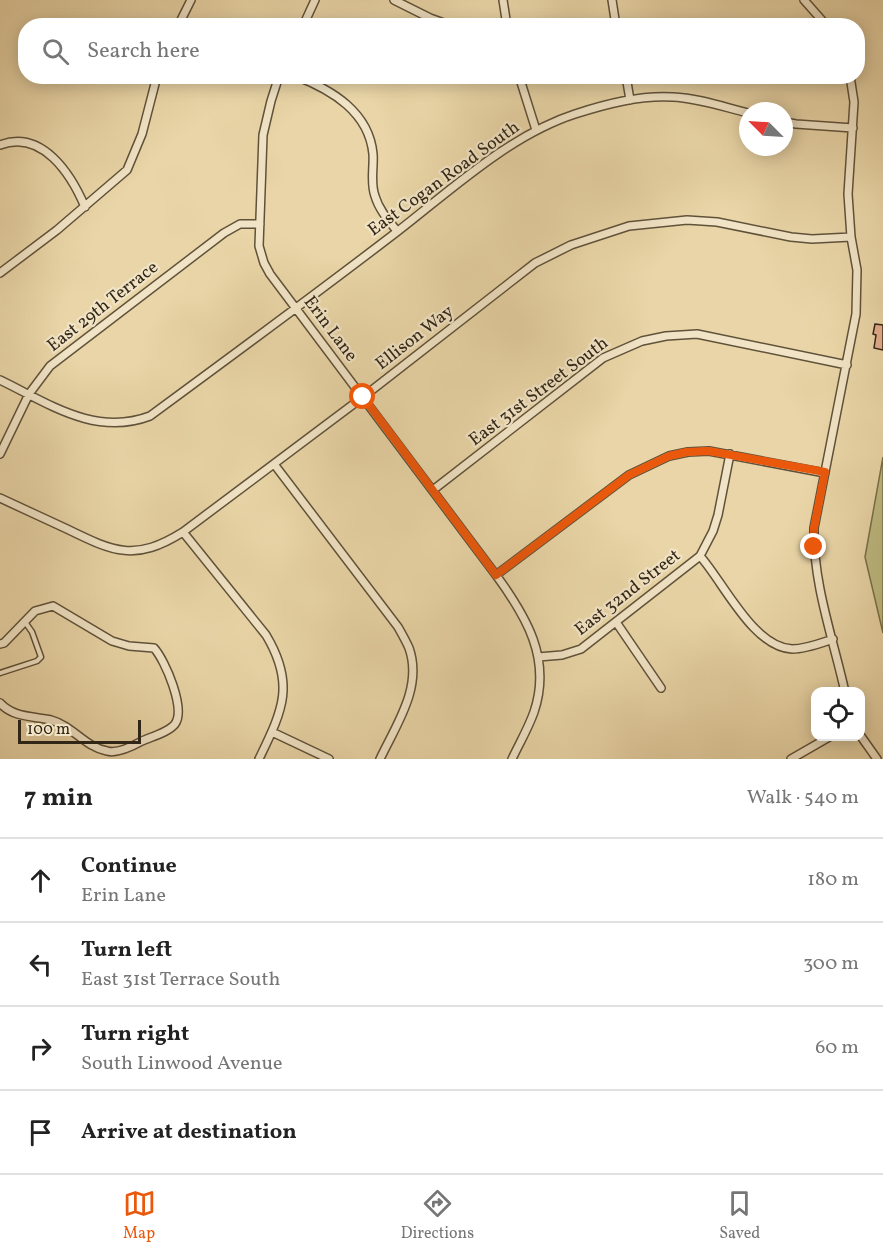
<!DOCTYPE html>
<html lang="en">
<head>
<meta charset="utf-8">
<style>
	body { margin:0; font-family:Vollkorn,serif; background:#f2f2f2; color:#222 }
	.controls { position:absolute; right:18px; bottom:18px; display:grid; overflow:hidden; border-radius:12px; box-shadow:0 3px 15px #0003 }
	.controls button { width:54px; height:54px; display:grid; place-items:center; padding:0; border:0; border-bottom:2px solid #e0e0e0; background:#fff; color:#222; font:30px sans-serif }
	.compass { position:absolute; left:739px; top:102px; width:54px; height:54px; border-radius:50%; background:#fff; box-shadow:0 3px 15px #0003; rotate:294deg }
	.scale { position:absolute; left:18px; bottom:15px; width:123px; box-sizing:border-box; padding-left:6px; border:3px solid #322616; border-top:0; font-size:16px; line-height:21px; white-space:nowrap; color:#322616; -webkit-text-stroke:4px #f1e4c6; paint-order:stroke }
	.stop { position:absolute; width:18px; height:18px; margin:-14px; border:4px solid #ea580c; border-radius:50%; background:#fff }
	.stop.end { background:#ea580c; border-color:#fff; box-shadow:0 2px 6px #0008 }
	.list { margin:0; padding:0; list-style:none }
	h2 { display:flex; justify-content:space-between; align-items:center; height:78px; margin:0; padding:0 24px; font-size:26px }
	h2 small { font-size:20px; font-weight:400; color:#767676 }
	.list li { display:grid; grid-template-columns:39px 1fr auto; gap:18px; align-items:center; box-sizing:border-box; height:84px; padding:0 24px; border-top:2px solid #e0e0e0 }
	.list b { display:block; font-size:22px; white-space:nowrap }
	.list p { margin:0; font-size:20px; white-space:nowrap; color:#767676 }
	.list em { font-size:20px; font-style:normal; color:#767676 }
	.icon { flex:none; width:33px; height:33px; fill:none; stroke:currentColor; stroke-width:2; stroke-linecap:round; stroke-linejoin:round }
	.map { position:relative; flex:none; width:883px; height:759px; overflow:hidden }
	.search { position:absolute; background:#fff; box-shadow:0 3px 15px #0003; left:18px; right:18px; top:18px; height:66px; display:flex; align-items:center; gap:15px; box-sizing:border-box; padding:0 21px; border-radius:24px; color:#767676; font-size:22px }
	.sheet { height:414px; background:#fff }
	nav { display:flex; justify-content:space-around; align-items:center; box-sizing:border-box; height:84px; border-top:2px solid #e0e0e0; background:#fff; font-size:16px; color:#767676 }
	nav a { display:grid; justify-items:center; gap:3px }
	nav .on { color:#ea580c }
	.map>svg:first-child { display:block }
	.green { fill:#bebb82; stroke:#78704c; stroke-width:1.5 }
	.building { fill:#e5ad8f; stroke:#322616; stroke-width:1.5 }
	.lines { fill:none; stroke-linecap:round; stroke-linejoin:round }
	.lane-casing { stroke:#60523a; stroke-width:7 }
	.street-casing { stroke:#60523a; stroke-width:10 }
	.lane { stroke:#f1e4c6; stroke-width:4 }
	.street { stroke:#f1e4c6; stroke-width:7 }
	.route { stroke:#ea580c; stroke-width:8 }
	.labels { text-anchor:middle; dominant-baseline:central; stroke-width:4.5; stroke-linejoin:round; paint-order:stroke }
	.street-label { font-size:18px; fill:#322616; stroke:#f1e4c6 }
</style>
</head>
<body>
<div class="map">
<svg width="883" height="759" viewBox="0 0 883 759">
	<rect width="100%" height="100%" fill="#e9d5a7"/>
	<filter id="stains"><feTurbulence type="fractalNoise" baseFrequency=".00333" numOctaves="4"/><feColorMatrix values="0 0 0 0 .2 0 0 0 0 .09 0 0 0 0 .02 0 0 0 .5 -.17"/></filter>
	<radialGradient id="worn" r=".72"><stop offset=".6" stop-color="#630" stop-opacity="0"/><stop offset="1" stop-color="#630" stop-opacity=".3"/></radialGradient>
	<!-- green -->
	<path class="green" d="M883 457V633L865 557Z"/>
	<!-- building -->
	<path class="building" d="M875 324 883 325V350L874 348 876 335 873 334Z"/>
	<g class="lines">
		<!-- lane casing -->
		<g class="lane-casing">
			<path id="lane" d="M0 673 37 661 41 657 32 632 25 622"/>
		</g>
		<!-- street casing -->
		<g class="street-casing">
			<path id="street" d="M394 0 430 18 452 26
				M503 0 507 26
				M612 0 616 26
				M804 0 827 26
				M178 26 191 0
				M303 26 315 0
				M279 76 271 101 263 135 259 246 264 263 270 274 496 575C526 616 552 659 534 712 528 729 519 744 512 759
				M296 76C332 90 369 112 373 154 374 168 370 183 375 196 379 210 389 221 397 231
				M519 76 536 130
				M626 76 630 100
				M784 122 796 124 853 128
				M0 145C42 129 71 174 85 207
				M0 273 57 230 127 170 142 134 157 76
				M0 380C48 403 95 437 150 416 233 355 316 294 398 231 451 190 510 135 575 114 606 104 640 95 673 97 698 98 724 107 748 113
				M0 454 29 394 50 366 224 233 240 224H260
				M274 464 398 627C402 634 406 641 409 648 423 687 396 725 380 759
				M433 490 603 358 642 341 666 336 697 334 847 365
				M0 498C22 508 45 519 67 529 114 552 135 562 183 532L363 397 535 263 571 245 629 226 687 220 717 222 791 237 812 239 851 237
				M183 532 266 635C296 685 282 711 259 759
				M700 556C724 583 753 647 792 649 806 649 821 643 833 639
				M496 575 629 475 669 456 688 452 709 451 825 473
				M616 622 661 688
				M0 644 4 643 35 611 53 606 112 641 129 646 154 648C165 660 186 709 175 724 169 732 151 737 142 741 133 746 117 754 107 751 85 747 73 726 51 720 33 716 14 718 0 703
				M538 657 562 655 581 649 700 556 713 531 718 515 730 454
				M845 692C833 638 813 584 814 528L856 314 857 270 851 237 848 194 854 102 850 76
				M272 732 329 759
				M860 735 877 759
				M791 759 831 736"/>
		</g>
		<!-- lane -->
		<use href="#lane" class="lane"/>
		<!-- street -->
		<use href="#street" class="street"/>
	</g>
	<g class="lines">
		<!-- route -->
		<path class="route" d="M363 397 496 575 629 475 669 456 687 452 709 451 825 472 814 528V547"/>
	</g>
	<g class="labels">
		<!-- street labels -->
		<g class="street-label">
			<text transform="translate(444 179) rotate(-36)">East Cogan Road South</text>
			<text transform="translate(103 307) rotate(-38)">East 29th Terrace</text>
			<text transform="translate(330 329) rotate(53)">Erin Lane</text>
			<text transform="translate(415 338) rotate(-38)">Ellison Way</text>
			<text transform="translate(539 392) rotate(-37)">East 31st Street South</text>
			<text transform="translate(628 593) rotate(-38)">East 32nd Street</text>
		</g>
	</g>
	<rect width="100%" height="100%" filter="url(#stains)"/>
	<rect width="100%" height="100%" fill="url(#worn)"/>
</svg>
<div class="controls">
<button><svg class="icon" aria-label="locate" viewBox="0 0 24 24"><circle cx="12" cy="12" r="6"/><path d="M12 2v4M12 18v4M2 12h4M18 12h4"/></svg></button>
</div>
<svg class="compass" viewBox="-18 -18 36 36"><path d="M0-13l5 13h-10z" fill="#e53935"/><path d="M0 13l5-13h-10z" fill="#767676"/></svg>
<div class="scale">100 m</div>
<div class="stop" style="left:363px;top:397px"></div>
<div class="stop end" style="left:814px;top:547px"></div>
<div class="search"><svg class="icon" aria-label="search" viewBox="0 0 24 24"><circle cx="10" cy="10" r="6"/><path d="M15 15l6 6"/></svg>Search here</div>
</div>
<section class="sheet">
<h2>7 min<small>Walk · 540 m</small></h2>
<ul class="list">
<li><svg class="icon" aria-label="ahead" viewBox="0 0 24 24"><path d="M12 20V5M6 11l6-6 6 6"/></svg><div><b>Continue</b><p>Erin Lane</p></div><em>180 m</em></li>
<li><svg class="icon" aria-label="left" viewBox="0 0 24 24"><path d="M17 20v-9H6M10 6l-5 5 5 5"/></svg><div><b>Turn left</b><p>East 31st Terrace South</p></div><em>300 m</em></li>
<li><svg class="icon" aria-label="right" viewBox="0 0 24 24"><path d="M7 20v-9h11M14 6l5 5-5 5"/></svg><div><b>Turn right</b><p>South Linwood Avenue</p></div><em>60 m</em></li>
<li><svg class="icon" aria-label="arrive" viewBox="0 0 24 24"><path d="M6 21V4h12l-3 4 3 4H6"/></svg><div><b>Arrive at destination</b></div></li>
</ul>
</section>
<nav>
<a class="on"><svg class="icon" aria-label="map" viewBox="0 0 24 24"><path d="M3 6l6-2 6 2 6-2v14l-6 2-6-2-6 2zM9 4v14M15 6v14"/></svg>Map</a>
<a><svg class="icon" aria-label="directions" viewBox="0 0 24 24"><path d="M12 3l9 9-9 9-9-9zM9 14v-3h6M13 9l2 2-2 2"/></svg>Directions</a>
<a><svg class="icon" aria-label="saved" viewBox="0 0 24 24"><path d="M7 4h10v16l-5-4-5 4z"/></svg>Saved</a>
</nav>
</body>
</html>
